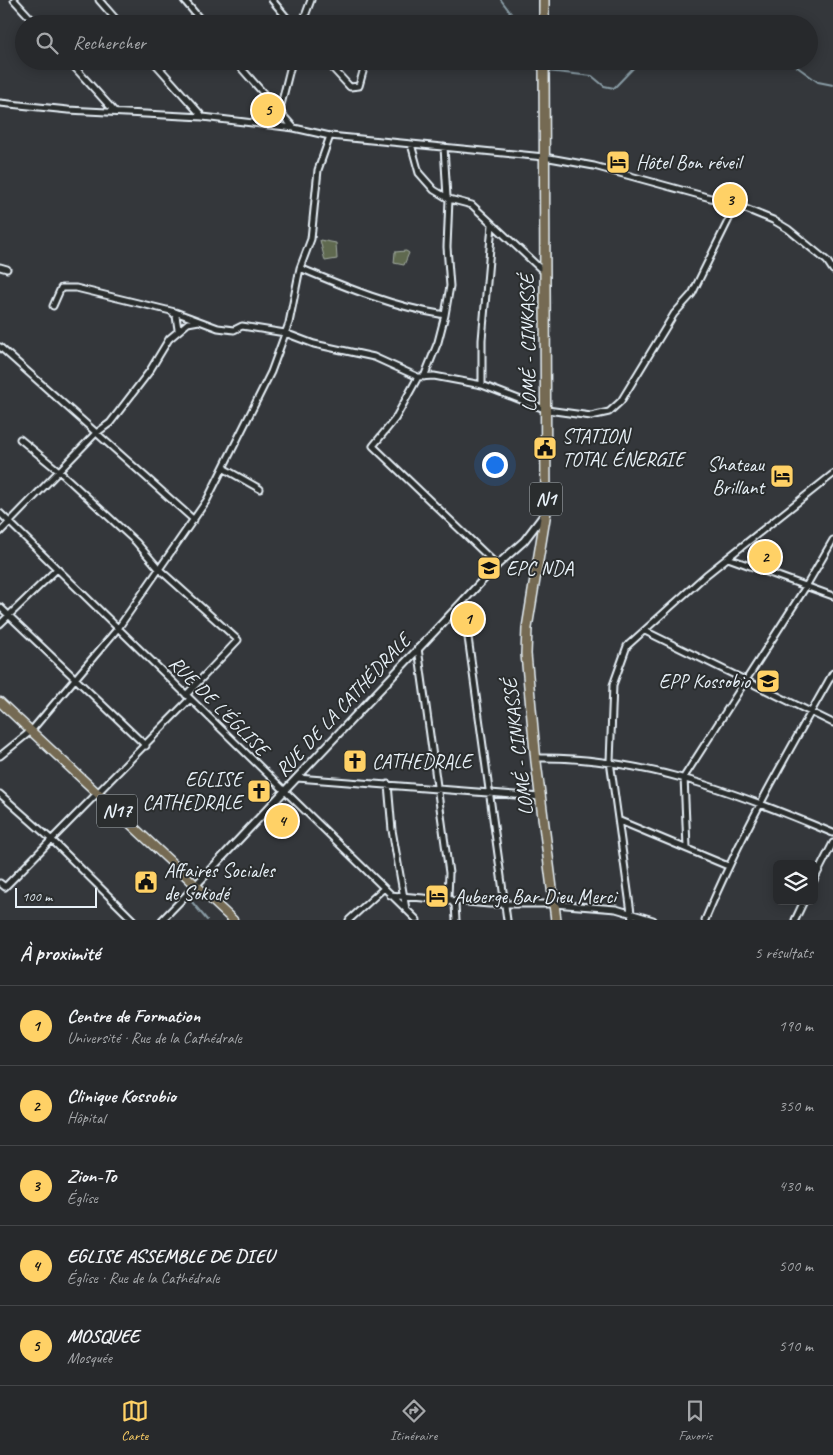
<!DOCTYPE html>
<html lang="fr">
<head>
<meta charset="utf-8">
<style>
	body { margin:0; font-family:Caveat,sans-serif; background:#333538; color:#f1f3f6 }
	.controls { position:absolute; right:15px; bottom:15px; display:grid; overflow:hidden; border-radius:8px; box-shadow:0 2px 12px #0003 }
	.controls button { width:45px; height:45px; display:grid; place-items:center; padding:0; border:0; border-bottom:1px solid #434548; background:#27292c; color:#f1f3f6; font:25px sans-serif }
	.scale { position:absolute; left:15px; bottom:12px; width:82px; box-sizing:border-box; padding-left:5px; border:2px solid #e8f1f8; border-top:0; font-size:14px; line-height:18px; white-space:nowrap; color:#e8f1f8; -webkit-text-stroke:4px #2a2d2e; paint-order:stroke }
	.you { position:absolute; left:494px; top:464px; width:18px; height:18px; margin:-12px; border:4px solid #fff; border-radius:50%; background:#1a73e8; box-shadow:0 0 0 8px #1a73e833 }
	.badge { display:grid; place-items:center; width:32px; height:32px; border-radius:50%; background:#ffd166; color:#111; font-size:16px; font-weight:700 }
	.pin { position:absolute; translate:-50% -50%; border:2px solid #fff; box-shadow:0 1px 5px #0006 }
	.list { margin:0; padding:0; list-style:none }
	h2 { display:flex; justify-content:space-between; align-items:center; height:65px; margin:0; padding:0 20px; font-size:21px }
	h2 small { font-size:16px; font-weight:400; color:#a4a6a9 }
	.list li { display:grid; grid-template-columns:32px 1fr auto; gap:15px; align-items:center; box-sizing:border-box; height:80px; padding:0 20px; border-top:1px solid #434548 }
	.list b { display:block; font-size:19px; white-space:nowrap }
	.list p { margin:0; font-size:16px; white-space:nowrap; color:#a4a6a9 }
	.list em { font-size:16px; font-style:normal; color:#a4a6a9 }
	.icon { flex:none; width:28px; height:28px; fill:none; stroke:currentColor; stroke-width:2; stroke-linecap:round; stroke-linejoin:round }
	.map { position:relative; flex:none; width:833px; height:920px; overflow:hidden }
	.search { position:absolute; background:#27292c; box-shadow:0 2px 12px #0003; left:15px; right:15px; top:15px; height:55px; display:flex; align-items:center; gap:12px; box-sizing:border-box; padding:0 18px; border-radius:28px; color:#a4a6a9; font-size:19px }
	.sheet { height:465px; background:#27292c }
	nav { display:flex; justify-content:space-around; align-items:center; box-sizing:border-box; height:70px; border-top:1px solid #434548; background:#27292c; font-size:14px; color:#a4a6a9 }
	nav a { display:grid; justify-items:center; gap:2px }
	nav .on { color:#ffd166 }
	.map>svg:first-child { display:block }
	.green { fill:#5f6950; stroke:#a4ada4 }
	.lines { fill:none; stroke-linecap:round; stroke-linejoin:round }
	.stream { stroke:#899ca5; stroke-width:2 }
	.minor-casing { stroke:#e8f1f8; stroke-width:9 }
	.tertiary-casing { stroke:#e8f1f8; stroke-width:10 }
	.primary-casing { stroke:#e8f1f8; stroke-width:11 }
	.trunk-casing { stroke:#e8f1f8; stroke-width:12 }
	.minor { stroke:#2a2d2e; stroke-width:5 }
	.tertiary { stroke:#2a2d2e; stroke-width:6 }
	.primary { stroke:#746b52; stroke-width:8 }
	.trunk { stroke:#746b52; stroke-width:9 }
	.labels { text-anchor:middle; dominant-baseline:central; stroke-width:4; stroke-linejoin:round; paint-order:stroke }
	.shield { fill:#2a2d2e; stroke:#afb6bb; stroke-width:1 }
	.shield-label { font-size:19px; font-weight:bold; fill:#e8f1f8 }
	.poi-label { font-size:20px; fill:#e8f1f8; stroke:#2a2d2e; text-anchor:start }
	.street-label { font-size:20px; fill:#e8f1f8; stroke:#2a2d2e }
</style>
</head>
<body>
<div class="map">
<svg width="833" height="920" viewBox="0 0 833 920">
	<rect width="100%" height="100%" fill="#34373b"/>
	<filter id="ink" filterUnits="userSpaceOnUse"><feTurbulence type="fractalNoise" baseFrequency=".02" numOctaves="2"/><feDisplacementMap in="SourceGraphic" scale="10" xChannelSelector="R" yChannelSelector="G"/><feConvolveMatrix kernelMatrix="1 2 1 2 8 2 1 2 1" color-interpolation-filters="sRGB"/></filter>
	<g filter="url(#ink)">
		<!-- green -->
		<path class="green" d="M320 240 336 243 337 259 325 261Z
			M406 251 409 253 404 265 394 263 395 252Z"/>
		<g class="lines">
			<!-- stream -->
			<path class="stream" d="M501 0 519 24
				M650 24 673 21 701 24
				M519 61 542 71
				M789 61 818 82 833 85
				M547 71 592 76 604 86 614 88 640 61
				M192 902 207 920"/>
			<!-- minor casing -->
			<g class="minor-casing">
				<path id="minor" d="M14 0 36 24
					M99 0 120 24
					M184 0 204 24
					M272 0 292 24
					M302 24 311 0
					M69 61 115 112
					M153 61 203 117
					M235 61 294 128
					M326 61 350 87 359 86 364 68
					M0 103 68 110 203 117 294 128 330 136 544 157 594 166 736 205 773 220 788 229 827 261 833 270
					M279 113 292 61
					M411 144 419 173 434 190 449 199 472 205 544 272
					M444 147 447 197
					M0 267 7 269
					M300 268C347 288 394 307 445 315L438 342 424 377
					M53 306 61 288H76L175 312 218 328 234 330 242 326 285 333 314 344 374 357 418 377 434 376 482 385 547 410 591 416 609 412 621 401 674 314 692 294 736 205
					M172 312 176 316 178 329
					M445 315 450 286 447 247 449 199
					M0 347 194 520
					M418 377 395 419 373 446 497 565
					M482 385V340L492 225
					M20 439 60 472 136 542 160 570 238 640 186 695
					M223 468 260 489
					M0 513 417 920
					M0 532 95 434 110 423 149 372 169 339 188 323 199 321
					M728 558 833 596
					M463 601 507 920
					M0 607 146 746
					M0 624 57 569
					M645 631 833 723
					M418 648 449 873 448 897 455 905 456 920
					M0 756 31 731 119 627 207 500 271 372 289 323 300 268 311 239 318 170 330 136
					M536 758C641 756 738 793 833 833
					M297 778 540 797
					M388 784 392 830 406 909
					M0 794 53 841 133 920
					M620 821 728 866
					M687 847 684 777 805 588 833 540
					M814 880 833 843
					M0 883 5 887 190 699
					M390 895 489 904H554L616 909 653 920
					M162 920 197 884
					M349 920 383 889
					M632 920 610 761 613 685 627 646 706 575 833 474
					M705 920C741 834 787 754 833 673
					M795 920 804 901"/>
			</g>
			<!-- tertiary casing -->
			<g class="tertiary-casing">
				<path id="tertiary" d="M197 884 497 565 524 541 543 516"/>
			</g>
			<!-- primary casing -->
			<g class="primary-casing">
				<path id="primary" d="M0 702 233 920"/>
			</g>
			<!-- trunk casing -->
			<g class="trunk-casing">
				<path id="trunk" d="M544 0V24
					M544 61 546 512 527 628 526 654 536 762 556 920"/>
			</g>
			<!-- minor -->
			<use href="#minor" class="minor"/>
			<!-- tertiary -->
			<use href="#tertiary" class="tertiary"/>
			<!-- primary -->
			<use href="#primary" class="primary"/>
			<!-- trunk -->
			<use href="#trunk" class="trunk"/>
		</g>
	</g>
	<!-- icons -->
	<defs>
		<g id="hotel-square" transform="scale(1.25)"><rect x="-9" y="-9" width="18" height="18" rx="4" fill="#ffd166" stroke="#2a2d2e"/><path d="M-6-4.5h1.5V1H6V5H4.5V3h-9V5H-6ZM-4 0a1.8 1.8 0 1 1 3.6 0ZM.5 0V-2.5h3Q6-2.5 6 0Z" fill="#111"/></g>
		<g id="civic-square" transform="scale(1.25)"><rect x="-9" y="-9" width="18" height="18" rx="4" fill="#ffd166" stroke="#2a2d2e"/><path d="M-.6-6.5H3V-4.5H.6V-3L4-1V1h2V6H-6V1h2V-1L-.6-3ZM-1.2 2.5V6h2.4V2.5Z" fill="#111"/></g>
		<g id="school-square" transform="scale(1.25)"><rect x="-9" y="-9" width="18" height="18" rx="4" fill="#ffd166" stroke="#2a2d2e"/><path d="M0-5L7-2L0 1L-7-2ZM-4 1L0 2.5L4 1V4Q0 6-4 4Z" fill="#111"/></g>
		<g id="church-square" transform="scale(1.25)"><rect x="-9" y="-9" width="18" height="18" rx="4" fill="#ffd166" stroke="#2a2d2e"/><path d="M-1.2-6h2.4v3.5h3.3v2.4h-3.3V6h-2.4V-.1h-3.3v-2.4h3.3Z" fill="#111"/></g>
	</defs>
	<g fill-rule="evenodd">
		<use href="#hotel-square" x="618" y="162"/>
		<use href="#civic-square" x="545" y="448"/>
		<use href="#hotel-square" x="782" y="476"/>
		<use href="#school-square" x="489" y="568"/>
		<use href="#school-square" x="768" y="681"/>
		<use href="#church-square" x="355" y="761"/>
		<use href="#church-square" x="259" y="791"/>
		<use href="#civic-square" x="146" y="882"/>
		<use href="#hotel-square" x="437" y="896"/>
	</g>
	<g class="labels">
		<!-- shield labels -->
		<g class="shield">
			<rect x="530" y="482.5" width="32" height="33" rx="4"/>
			<rect x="97" y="794.5" width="40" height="33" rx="4"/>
		</g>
		<g class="shield-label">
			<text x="546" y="499">N1</text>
			<text x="117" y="811">N17</text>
		</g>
		<!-- poi labels -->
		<g class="poi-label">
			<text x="636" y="162">Hôtel Bon réveil</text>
			<text x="562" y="436">STATION<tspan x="562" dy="23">TOTAL ÉNERGIE</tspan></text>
			<text x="764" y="464" text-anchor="end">Shateau<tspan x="764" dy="23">Brillant</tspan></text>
			<text x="506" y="568">EPC NDA</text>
			<text x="750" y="681" text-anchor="end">EPP Kossobio</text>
			<text x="372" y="761">CATHEDRALE</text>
			<text x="242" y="779" text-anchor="end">EGLISE<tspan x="242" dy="23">CATHEDRALE</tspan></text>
			<text x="164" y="870">Affaires Sociales<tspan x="164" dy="23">de Sokodé</tspan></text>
			<text x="454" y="896">Auberge Bar Dieu Merci</text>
		</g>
		<!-- street labels -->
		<g class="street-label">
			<text transform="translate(528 343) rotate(-91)">LOMÉ - CINKASSÉ</text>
			<text transform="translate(343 705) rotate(-47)">RUE DE LA CATHÉDRALE</text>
			<text transform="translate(219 706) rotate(45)">RUE DE L'ÉGLISE</text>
			<text transform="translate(518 747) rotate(-97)">LOMÉ - CINKASSÉ</text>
		</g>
	</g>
</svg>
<div class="controls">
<button><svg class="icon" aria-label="layers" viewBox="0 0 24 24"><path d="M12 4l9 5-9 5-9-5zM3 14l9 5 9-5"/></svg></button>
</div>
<div class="scale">100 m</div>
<div class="you"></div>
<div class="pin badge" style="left:468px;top:619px">1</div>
<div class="pin badge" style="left:765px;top:557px">2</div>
<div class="pin badge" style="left:730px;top:200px">3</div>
<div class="pin badge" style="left:282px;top:821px">4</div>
<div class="pin badge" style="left:268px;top:110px">5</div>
<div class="search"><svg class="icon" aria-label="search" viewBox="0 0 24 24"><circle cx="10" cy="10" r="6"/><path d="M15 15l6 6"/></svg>Rechercher</div>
</div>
<section class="sheet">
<h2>À proximité<small>5 résultats</small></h2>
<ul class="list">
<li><span class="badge">1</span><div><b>Centre de Formation</b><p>Université · Rue de la Cathédrale</p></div><em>190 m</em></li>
<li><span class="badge">2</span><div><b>Clinique Kossobio</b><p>Hôpital</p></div><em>350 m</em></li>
<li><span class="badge">3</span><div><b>Zion-To</b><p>Église</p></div><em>430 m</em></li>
<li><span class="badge">4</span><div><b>EGLISE ASSEMBLE DE DIEU</b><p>Église · Rue de la Cathédrale</p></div><em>500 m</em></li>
<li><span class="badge">5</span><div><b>MOSQUEE</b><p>Mosquée</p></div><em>510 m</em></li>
</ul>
</section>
<nav>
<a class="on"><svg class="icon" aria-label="map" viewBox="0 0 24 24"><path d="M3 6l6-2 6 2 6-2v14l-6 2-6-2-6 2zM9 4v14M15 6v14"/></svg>Carte</a>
<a><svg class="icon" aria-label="directions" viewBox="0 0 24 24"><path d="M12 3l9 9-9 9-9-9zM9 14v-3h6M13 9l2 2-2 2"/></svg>Itinéraire</a>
<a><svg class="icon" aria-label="saved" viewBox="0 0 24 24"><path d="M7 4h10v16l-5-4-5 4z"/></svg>Favoris</a>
</nav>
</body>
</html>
